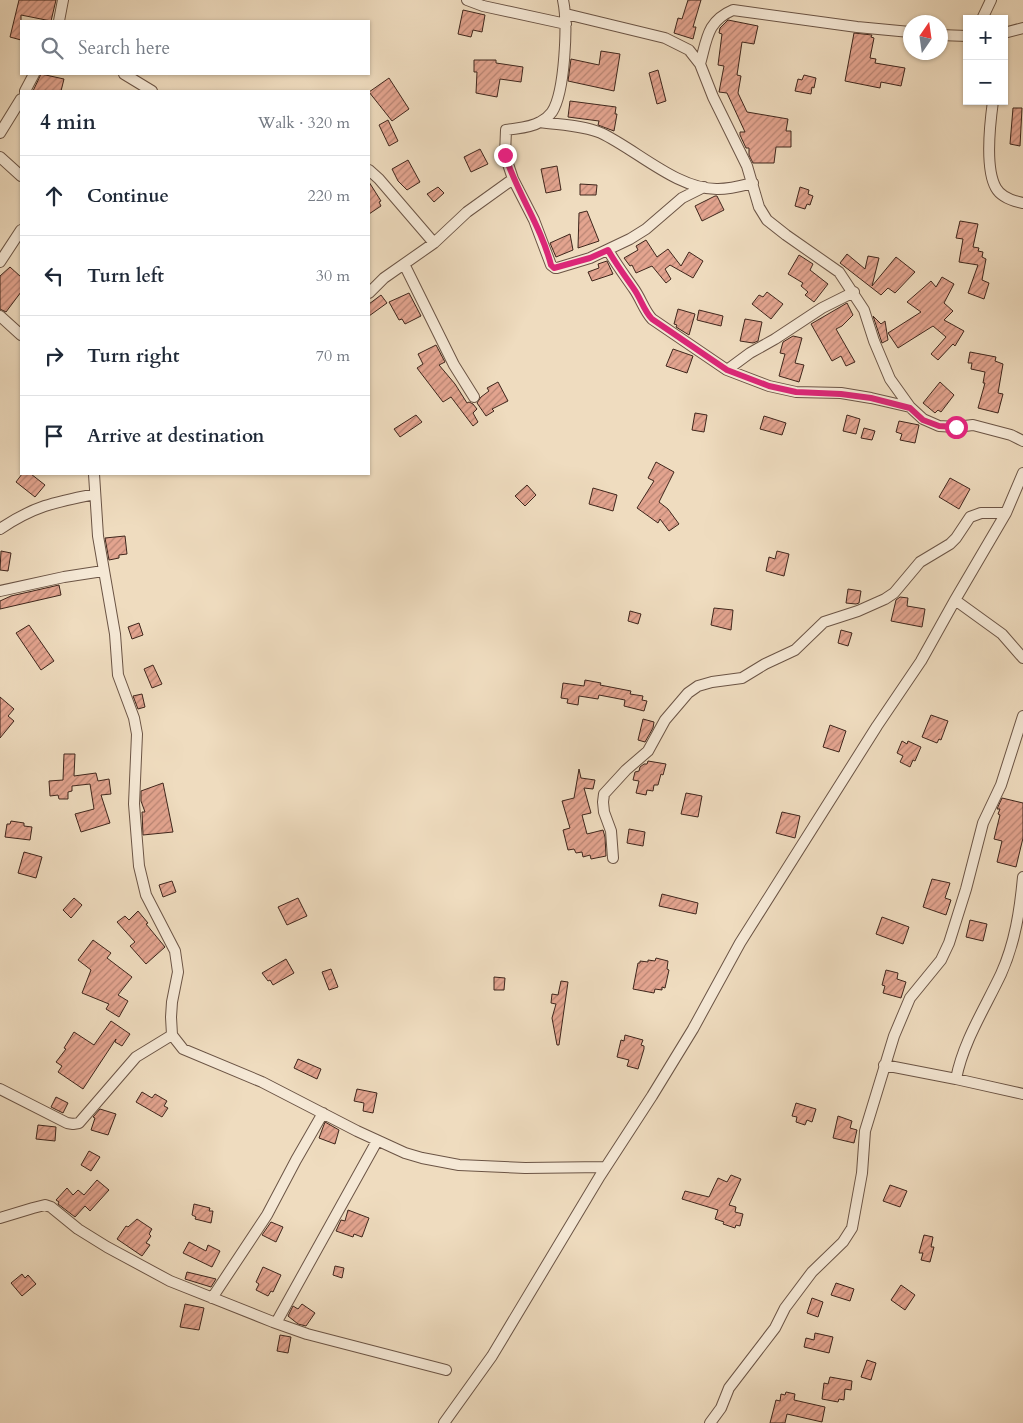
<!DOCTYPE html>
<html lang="en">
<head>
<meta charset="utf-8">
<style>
	body { margin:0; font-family:Cardo,serif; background:#f6f6f7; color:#1f2937 }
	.controls { position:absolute; right:15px; top:15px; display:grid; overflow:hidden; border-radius:0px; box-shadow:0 1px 4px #0004 }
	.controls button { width:45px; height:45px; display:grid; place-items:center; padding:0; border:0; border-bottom:1px solid #e0e1e3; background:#fff; color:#1f2937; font:25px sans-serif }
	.compass { position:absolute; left:903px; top:15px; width:45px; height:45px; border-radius:50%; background:#fff; box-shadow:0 1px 4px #0004; rotate:13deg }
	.stop { position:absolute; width:15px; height:15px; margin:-11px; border:4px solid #db2777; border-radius:50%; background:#fff }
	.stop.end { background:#db2777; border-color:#fff; box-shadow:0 1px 5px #0008 }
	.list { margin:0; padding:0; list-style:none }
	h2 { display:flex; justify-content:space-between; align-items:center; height:65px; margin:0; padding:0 20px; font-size:21px }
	h2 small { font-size:16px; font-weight:400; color:#747a83 }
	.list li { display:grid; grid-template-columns:32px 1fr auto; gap:15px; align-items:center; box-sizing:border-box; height:80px; padding:0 20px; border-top:1px solid #e0e1e3 }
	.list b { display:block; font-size:19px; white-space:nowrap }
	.list em { font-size:16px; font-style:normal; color:#747a83 }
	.icon { flex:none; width:28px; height:28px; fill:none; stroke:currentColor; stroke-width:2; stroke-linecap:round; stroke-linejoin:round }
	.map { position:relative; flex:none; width:1023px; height:1423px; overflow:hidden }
	.search { position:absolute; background:#fff; box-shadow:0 1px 4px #0004; left:20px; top:20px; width:350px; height:55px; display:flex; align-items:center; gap:12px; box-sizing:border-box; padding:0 18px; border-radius:0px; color:#747a83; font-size:19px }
	.panel { position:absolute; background:#fff; box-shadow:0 1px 4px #0004; left:20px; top:90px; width:350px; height:385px; border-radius:0px }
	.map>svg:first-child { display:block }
	.building { fill:url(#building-hatch); stroke:#3f261c }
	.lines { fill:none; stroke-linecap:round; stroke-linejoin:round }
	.minor-casing { stroke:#6b5445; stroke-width:12 }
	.minor { stroke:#f5e8d5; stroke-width:10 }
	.route { stroke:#db2777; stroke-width:6 }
</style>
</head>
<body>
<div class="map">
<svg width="1023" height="1423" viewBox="0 0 1023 1423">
	<defs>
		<pattern id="building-hatch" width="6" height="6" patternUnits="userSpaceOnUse" patternTransform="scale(1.25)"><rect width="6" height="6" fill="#e3a48f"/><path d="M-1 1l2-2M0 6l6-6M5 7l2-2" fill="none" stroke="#b98574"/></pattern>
	</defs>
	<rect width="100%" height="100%" fill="#efdcbf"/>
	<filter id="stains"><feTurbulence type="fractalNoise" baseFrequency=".004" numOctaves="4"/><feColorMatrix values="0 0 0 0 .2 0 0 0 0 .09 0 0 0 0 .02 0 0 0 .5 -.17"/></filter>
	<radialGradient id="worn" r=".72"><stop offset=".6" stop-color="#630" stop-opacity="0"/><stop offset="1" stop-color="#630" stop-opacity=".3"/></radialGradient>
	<!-- building -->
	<path class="building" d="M19 0H56L51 21 21 15V40L10 37Z
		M688 0H701L693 27H696L693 39 674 33 678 18 682 19Z
		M463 10 485 15 482 32 473 30 471 37 458 34Z
		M728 20 758 26 754 44 742 42 737 75 741 76 738 93 747 112 788 119 786 131H791V147H776L774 163H753L749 155V148H746L740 135V132H745L727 93 719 92 724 66 718 65 722 34 719 33 720 28Z
		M854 33 872 35 871 37 874 38 870 58 876 59 875 63 905 68 901 86 881 82 880 88 845 81Z
		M601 51 620 54 614 91 568 81 571 59 599 65Z
		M474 60H496V63L523 67 521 82 500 79 497 97 476 93 477 72H474Z
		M658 70 666 101 657 104 649 73Z
		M41 74 64 79 61 91H33Z
		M804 75 816 78 814 88 812 87 811 94 795 91 798 79 802 80Z
		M389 78 409 109 392 121 369 92Z
		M570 101 616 107 615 114H617L614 131 598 125 599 121 568 117Z
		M1013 108H1022L1020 146 1010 144Z
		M388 120 398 141 389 146 379 125Z
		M480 149 488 164 471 172 464 157Z
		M408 160 420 182 407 190 398 181 392 169Z
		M557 166 561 190 546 193 541 169Z
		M369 182 381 201 379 202 381 206 369 214Z
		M580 184 597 185 596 195H580Z
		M438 187 444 193 434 202 427 194Z
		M800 187 809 190 808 194 813 196 810 205 807 204 805 209 795 206Z
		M715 196H717L724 210 702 221 695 206Z
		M587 211 599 241 578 248 579 213Z
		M960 221 978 224 973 247 979 248 978 251 983 252 982 257 986 259 982 280 989 283 984 299 968 293 978 265 959 262 963 239 956 238Z
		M570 234 573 250 556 257 550 243Z
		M646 240 657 257 668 249 681 266 689 252 703 261 693 278 670 265 665 269 671 279 666 283 652 266 636 273 632 265 630 266 624 258 638 250 636 246Z
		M847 254 865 269 868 256 879 258 872 286 896 257 915 272 895 293 888 288 881 295 840 263Z
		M799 255 813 264 810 270 828 284 814 302 805 295 808 292 801 286 803 283 788 274Z
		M607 261 613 274 592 281 588 272 599 268 598 264Z
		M10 267 21 277V292L6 312 0 309V276Z
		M942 277 954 284 944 303 953 311 944 320 964 331 955 346 953 344 938 360 931 354 946 337 933 326 898 348 888 333 921 312 907 302 931 281 936 287Z
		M767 292 783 304 771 319 752 304 759 295 763 297Z
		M409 293 421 316 405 324 402 319 399 320 389 302Z
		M381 295 387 303 369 316V304Z
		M847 303 853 315 842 326 836 329 855 362 846 366 841 356 832 361 811 324Z
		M678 309 695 314 689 335 676 327 677 325 674 324Z
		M699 310 723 316 721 326 697 320Z
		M873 316 881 324 885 321 888 340 882 343Z
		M745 319 762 322 758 341 753 343 740 341Z
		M793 336 802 338 795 363 804 365 799 382 779 376 785 354 780 353 783 342Z
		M436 345 445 362 439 365 455 384 467 403 469 402 473 404 477 409 473 413 478 422 473 426 451 397 443 402 417 368 423 364 418 354Z
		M673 349 693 356 687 373 666 366Z
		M970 352 996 357 995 361 1003 364 998 393 1003 394 998 413 978 408 985 383H983L985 372 971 369 972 363H968Z
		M498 382 508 401 492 409 494 411 486 416 477 403 481 397 489 391 487 388Z
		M940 382 954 395 941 412 938 410 935 413 923 403Z
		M695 413 707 415 704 432 692 430Z
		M416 415 422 422 400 437 394 429Z
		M847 415 860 419 856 434 843 431Z
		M764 416 786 423 782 435 760 429Z
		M899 421 919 425 915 443 900 440 902 434 896 432Z
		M864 428 875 431 872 440 861 438Z
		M656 462 674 472 659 502 668 509 679 524 669 531 660 519 658 523 637 508 654 481 648 478Z
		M22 474H31L45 485 35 497 16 482Z
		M950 478 970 489 959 509 939 497Z
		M527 485 536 495 525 506 515 496Z
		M593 488 617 495 613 511 589 504Z
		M125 536 127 554 119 555V558L109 560 105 538Z
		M1 551 11 553 8 571 0 570Z
		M777 551 789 554 784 576 766 571 769 557 775 559Z
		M59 585 61 595 0 609V601L11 596Z
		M848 589 861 591 859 603 856 604 846 603Z
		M900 597 908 598 907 606 925 609 922 627 891 621 896 600Z
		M714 608 733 610 731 630 711 625Z
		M630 611 641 614 638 624 628 621Z
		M139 623 143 635 132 639 128 627Z
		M29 625 54 661 41 670 16 633Z
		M841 630 852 633 848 646 838 643Z
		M153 665 162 684 152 688 144 669Z
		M585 680 601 683 600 685 631 691 630 694 643 696 642 700 647 701 644 711 624 706 625 700 599 695 598 699 579 696 578 705 567 703 568 699 561 698 563 683 584 686Z
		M142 694 145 707 138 709 133 696Z
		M0 697 14 709 8 716 14 721 0 738Z
		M931 715 948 721 941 740 939 739 937 743 922 737Z
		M643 719 654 722 653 728 645 742 638 740Z
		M830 725 846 731 839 752 823 747Z
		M902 741 907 744 908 741 921 747 915 761 913 760 910 767 900 762 903 756 897 753Z
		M64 754H75L74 776 96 773 98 781 109 779 111 794 101 795 110 823 81 832 75 814 94 809 90 784 72 786V791L68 792V799H59L58 795 50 796 49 781 63 780Z
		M648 761 666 764 663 775 661 774 658 785H654L653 791 647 790 646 795 636 793 639 781 633 780 635 772 639 771 640 767 644 764H647Z
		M579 769 581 778 595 780 593 789 584 788 591 813 582 815 587 834 603 830 605 837 606 856 591 859 590 855 583 857 582 852 576 853 574 849 568 850 563 830 570 828 562 801 574 798Z
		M163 783 173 832 143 835 142 812H145L141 801V791Z
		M686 793 702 796 698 817 681 814Z
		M1002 798 1023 803V838L1016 867 997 862 1002 841 994 839 1000 815 998 814 1000 809H997Z
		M782 812 800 816 795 838 776 833Z
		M11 821 24 823V826L32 827 30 840 5 837 7 824H10Z
		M629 829 645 832 643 846 627 843Z
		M24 852 42 857 36 878 18 873Z
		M932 879 950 883 945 898 951 900 946 915 923 907Z
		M172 881 176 892 163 897 159 885Z
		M662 894 698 903 696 914 659 906Z
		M74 898 82 905 71 918 63 910Z
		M298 898 307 916 287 925 278 907Z
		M138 911 148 923 146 924 165 947 146 964 130 946 135 942 117 922 125 916 129 920Z
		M882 917 909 927 903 944 876 934Z
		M970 920 987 924 983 941 966 937Z
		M93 940 111 953 107 958 132 977 118 995 128 1001 119 1017 106 1009 109 1004 82 993 91 970 78 960Z
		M656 958 668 961 667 969 669 970 665 988 662 987V990L655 989 654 993 633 989 638 963H640V961L648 962V960L655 961Z
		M286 959 294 973 273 985 270 980 268 981 262 973Z
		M331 969 338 987 329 990 322 972Z
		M886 970 898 973 897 979 906 982 901 998 883 993 885 986 882 985Z
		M494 977 505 978 504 990H494Z
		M561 981 568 982 559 1045H557L552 1018 556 1004 551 1003 552 994 558 995Z
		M111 1021 130 1034 122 1046 115 1042 116 1039 83 1089 58 1072 62 1066 56 1062 66 1049 64 1048 74 1032 94 1045Z
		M625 1035 643 1040 641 1045 644 1046V1049L638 1069 627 1066 629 1060 617 1057 621 1040 624 1041Z
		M298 1059 321 1069 317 1079 294 1068Z
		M357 1089 377 1093 373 1113 363 1111 364 1103 354 1101Z
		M142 1092 152 1098 155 1094 167 1101 164 1106 168 1108 162 1117 136 1102Z
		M56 1097 68 1103 63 1113 51 1107Z
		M796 1103 816 1109 812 1122 807 1120 805 1125 796 1122 797 1117 792 1116Z
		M100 1109 116 1114 108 1135 91 1130 95 1118 93 1117Z
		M838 1116 852 1121 850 1128 857 1130 854 1143 833 1138Z
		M325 1122 339 1130 335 1144 319 1138Z
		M38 1125 56 1127 55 1141 36 1139Z
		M89 1151 100 1157 91 1171 81 1165Z
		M731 1175 741 1179 729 1205 736 1207 735 1212 743 1214 740 1226 736 1225 735 1228 723 1224 724 1222 715 1219 718 1210 682 1199 685 1191 709 1197 718 1178 727 1182Z
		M97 1180 109 1190 90 1211 85 1206 75 1217 58 1204 59 1202 56 1200 67 1188 73 1195 78 1190 84 1195Z
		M890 1185 907 1191 900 1207 883 1201Z
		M194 1204 210 1208 209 1211H213L211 1223 195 1219 196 1217 192 1215Z
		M348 1210 369 1218 362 1237 354 1234 353 1237 336 1231 341 1220 345 1221Z
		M137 1219 152 1229 149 1234 151 1236 146 1243 150 1245 142 1256 117 1239 126 1226 128 1227Z
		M271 1222 283 1227 276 1242 262 1235Z
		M924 1235 933 1237 931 1247H934L930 1262 921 1260 923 1253H919Z
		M189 1242 206 1251 208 1245 220 1251 212 1267 183 1253Z
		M335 1266 344 1268 342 1278 333 1275Z
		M263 1267 281 1275 273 1292 271 1291 268 1296 256 1290 259 1284 256 1282Z
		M187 1272 216 1279 211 1287 185 1279Z
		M22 1274 25 1278 28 1275 36 1284 22 1296 11 1283Z
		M836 1283 854 1289 850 1301 831 1295Z
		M901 1285 915 1295 905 1310 891 1300Z
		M812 1298 823 1302 818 1317 807 1313Z
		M185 1304 204 1308 199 1330 180 1327Z
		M302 1304 315 1313 306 1326 298 1324 288 1316 293 1306 298 1309Z
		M815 1333 833 1337 829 1353 804 1347 806 1338 814 1340Z
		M280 1335 291 1337 288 1353 277 1351Z
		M867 1360 876 1363 871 1380 861 1377Z
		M830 1377 852 1381 851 1390 845 1389 844 1400 839 1399 838 1402 822 1399 824 1383 828 1384Z
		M786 1392 795 1394 794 1400 825 1407 822 1422 787 1414 785 1423H770L776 1400 780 1401 781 1394 785 1395Z"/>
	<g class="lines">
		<!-- minor casing -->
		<g class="minor-casing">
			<path id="minor" d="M467 0 483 6 566 24
				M563 0C568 23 565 92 552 112 549 116 544 120 540 122 530 128 517 128 506 130L505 155 513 179 534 220 551 265 555 268H557L590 258 630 239 646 229 682 198 704 187
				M566 14 665 38 689 50 700 64 713 97 747 166 759 207 767 220 786 235 839 272 864 310 874 341 890 379 910 407 923 419 939 426 956 427 973 425 1011 435 1023 441
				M982 19 991 0
				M59 21 63 0
				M1004 33 1023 28
				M940 35 967 36
				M700 64C707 39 707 21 733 10L857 27 910 32
				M124 74 152 91
				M25 91 34 74
				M993 101C990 123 985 169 996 188 1001 197 1013 201 1023 203
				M540 122C560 125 582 125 601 133 637 150 678 190 718 189 730 189 741 186 753 183
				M0 133 21 99
				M0 157 21 176
				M369 170 379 179 434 243
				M608 250C616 264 625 276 634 289 641 299 644 310 652 319L727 370 769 386 796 392 841 393 871 398 910 407
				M0 262 21 230
				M404 264 454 365 474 397
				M369 293 384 278 434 243 467 212 513 179
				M0 316 21 335
				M727 370 750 353 775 339 822 308 854 292
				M94 474 98 536 115 634 118 675 134 718 137 734 134 804 139 866 146 895 175 951 178 972 172 1002 171 1017 172 1035 183 1049 262 1082 357 1131 405 1153 422 1158 459 1165 525 1168 605 1167
				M0 529C34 506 55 502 95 494
				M0 591 64 577 103 571
				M955 600 1002 634 1023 658
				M613 858 611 831 604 812 603 802 604 794 626 770 648 751 665 720 688 693 698 686 712 682 742 678 765 664 795 650 824 622 858 611 885 599 894 593 920 562 950 544 956 538 970 517 981 513H1006
				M884 1065 956 1079 1023 1094
				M956 1079C963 1042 985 1008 1001 974 1015 943 1020 910 1023 877
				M0 1089 67 1123 73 1124 79 1123 136 1057 172 1035
				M0 1218 33 1208 45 1205 51 1207 78 1229 107 1247 170 1281 273 1322 307 1334 446 1370
				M212 1298 267 1215 296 1160 323 1113
				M276 1323 377 1141
				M444 1423 492 1356 600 1176 652 1096 693 1029 740 943 877 726 921 661 955 600 1006 513 1023 473
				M710 1423 721 1408 729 1388 775 1328 785 1308 812 1272 843 1242 852 1228 862 1173 865 1131 894 1036 910 998 941 960 949 943 966 889 983 823 1001 785 1023 716"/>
		</g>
		<!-- minor -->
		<use href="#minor" class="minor"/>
	</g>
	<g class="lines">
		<!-- route -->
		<path class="route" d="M505 155C517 193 541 226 551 265L554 268 590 258 608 250C616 264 625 276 634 289 641 299 644 311 652 319L727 370 769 386 796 392 841 394 871 398 910 408 923 420 939 426 956 427"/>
	</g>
	<rect width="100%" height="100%" filter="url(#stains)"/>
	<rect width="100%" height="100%" fill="url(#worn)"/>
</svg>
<div class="controls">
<button>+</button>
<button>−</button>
</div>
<svg class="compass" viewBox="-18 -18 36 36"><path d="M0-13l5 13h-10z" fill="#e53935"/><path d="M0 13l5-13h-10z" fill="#747a83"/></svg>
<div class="stop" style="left:956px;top:427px"></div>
<div class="stop end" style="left:505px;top:155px"></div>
<div class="search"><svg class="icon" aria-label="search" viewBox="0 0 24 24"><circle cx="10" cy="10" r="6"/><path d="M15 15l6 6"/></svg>Search here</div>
<section class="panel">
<h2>4 min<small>Walk · 320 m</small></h2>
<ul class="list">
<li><svg class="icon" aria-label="ahead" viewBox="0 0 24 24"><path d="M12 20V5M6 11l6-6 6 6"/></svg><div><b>Continue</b></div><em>220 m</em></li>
<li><svg class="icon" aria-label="left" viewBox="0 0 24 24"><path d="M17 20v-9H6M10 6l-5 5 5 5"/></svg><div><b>Turn left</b></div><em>30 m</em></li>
<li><svg class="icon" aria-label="right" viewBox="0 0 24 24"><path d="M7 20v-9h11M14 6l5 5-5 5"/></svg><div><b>Turn right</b></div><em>70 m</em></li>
<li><svg class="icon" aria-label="arrive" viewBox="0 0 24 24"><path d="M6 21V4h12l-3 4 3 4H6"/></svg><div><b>Arrive at destination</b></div></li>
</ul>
</section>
</div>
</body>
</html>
